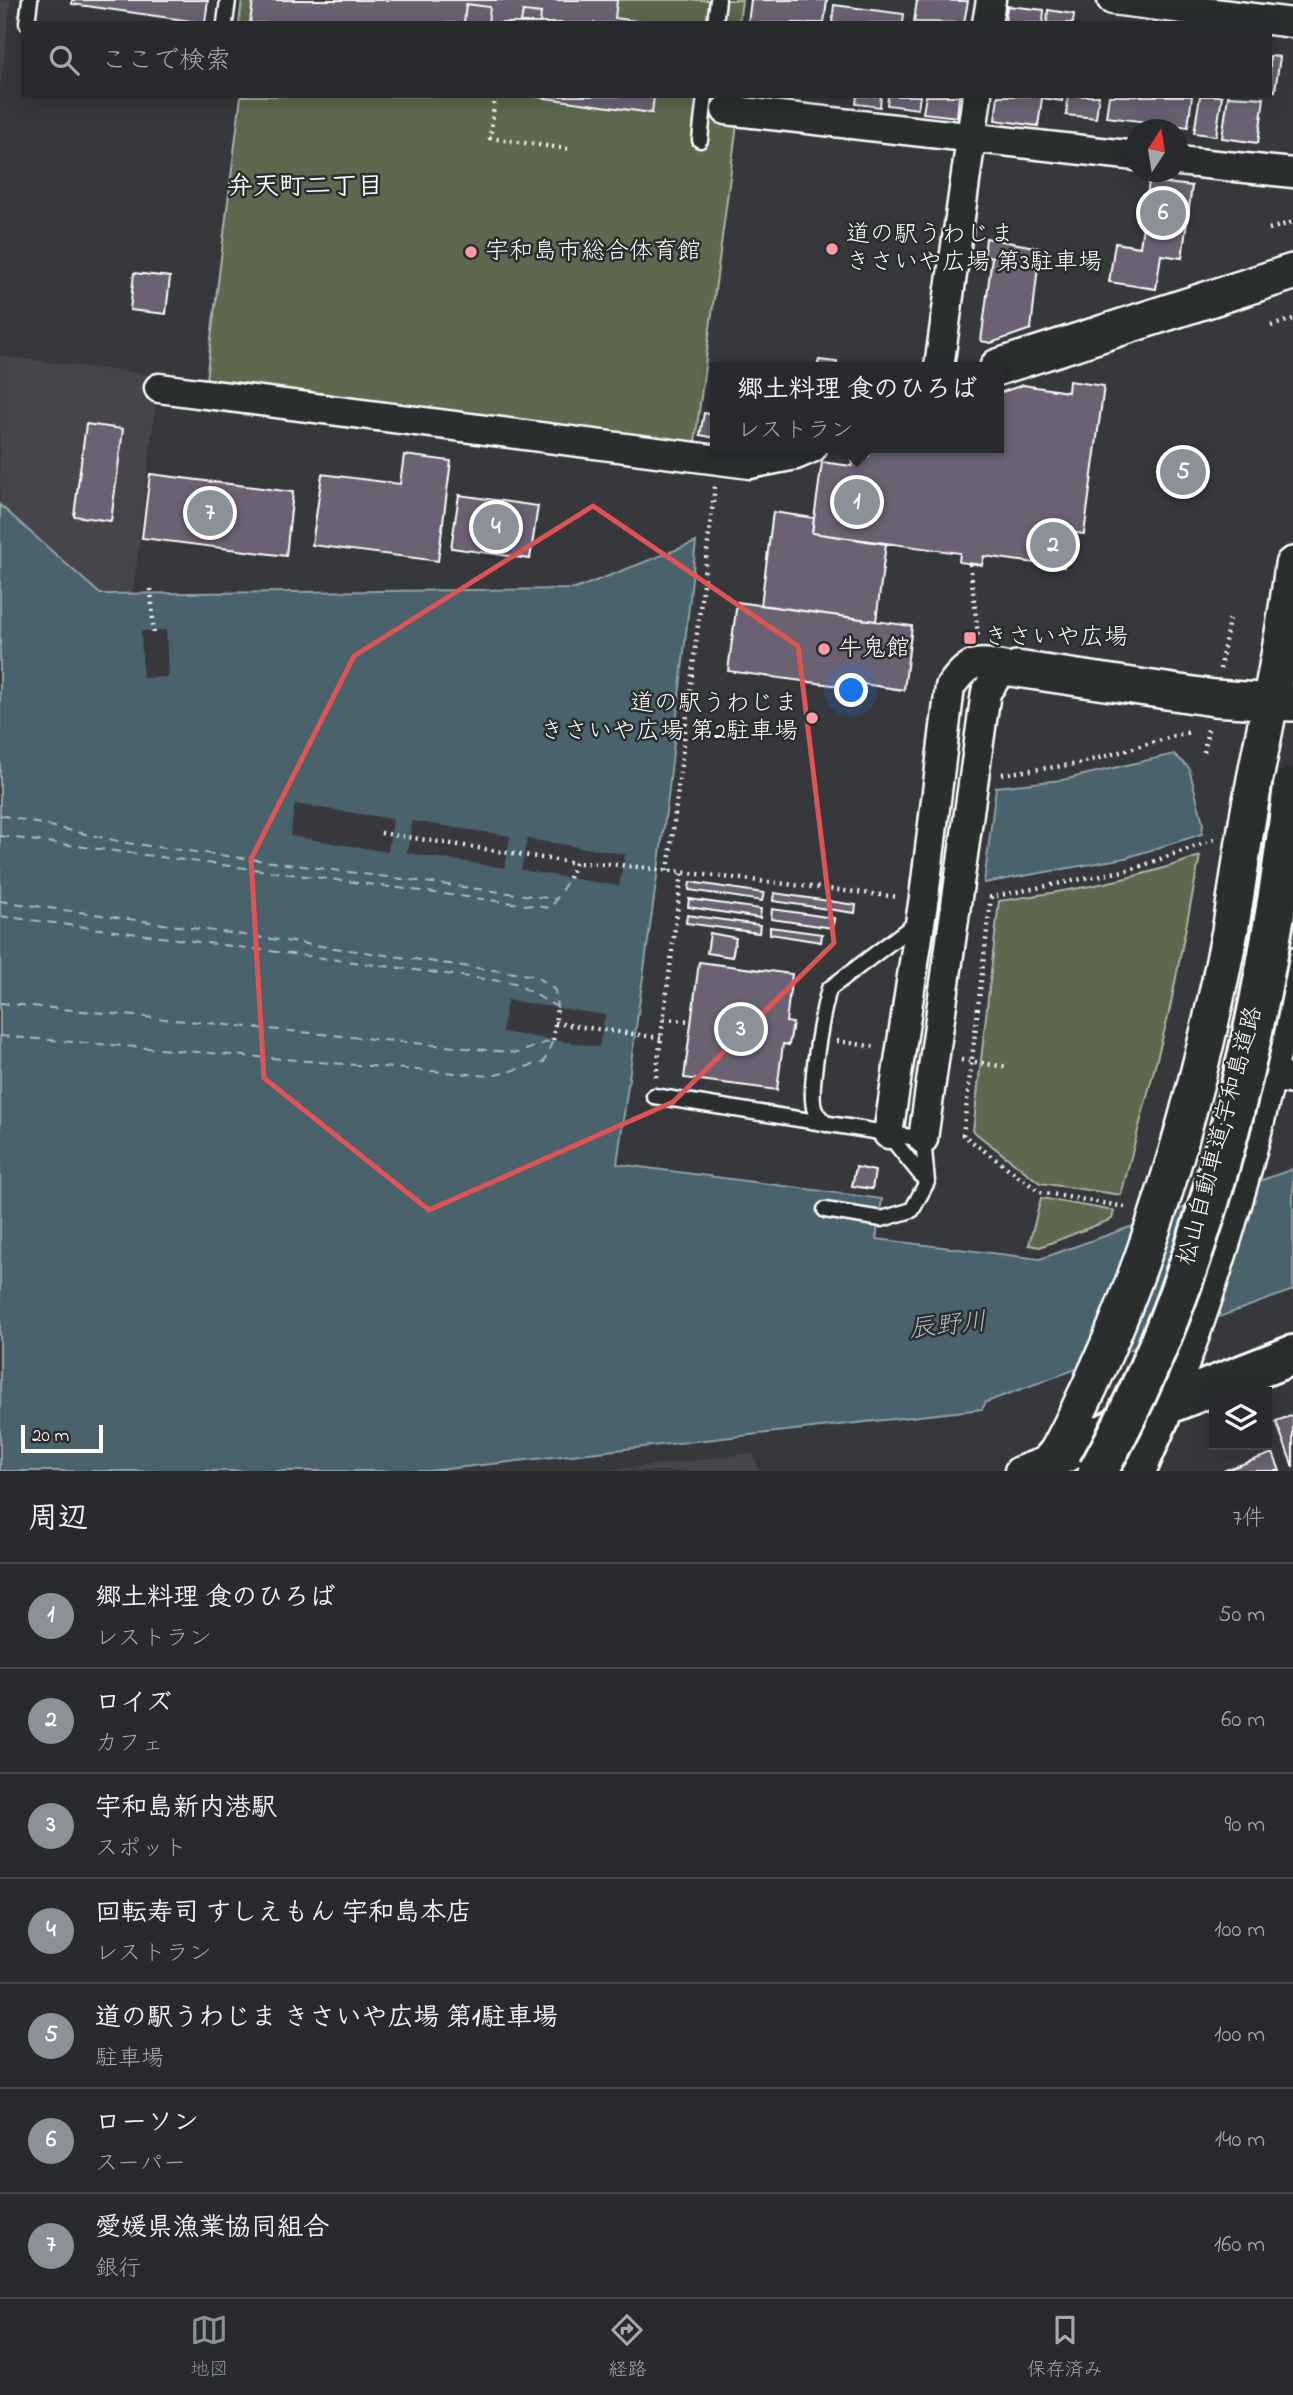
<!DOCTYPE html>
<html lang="ja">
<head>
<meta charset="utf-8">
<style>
	body { margin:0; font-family:"Indie Flower","Klee One",sans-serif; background:#313235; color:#f1f3f6 }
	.controls { position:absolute; right:21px; bottom:21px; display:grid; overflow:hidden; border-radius:0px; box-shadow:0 4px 18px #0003 }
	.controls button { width:63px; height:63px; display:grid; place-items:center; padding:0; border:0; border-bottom:2px solid #454649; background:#292a2d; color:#f1f3f6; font:35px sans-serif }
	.compass { position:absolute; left:1125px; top:119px; width:63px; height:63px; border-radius:50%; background:#292a2d; box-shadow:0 4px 18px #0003; rotate:12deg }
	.scale { position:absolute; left:21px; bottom:18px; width:82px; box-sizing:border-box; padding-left:7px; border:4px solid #fff; border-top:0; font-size:19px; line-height:24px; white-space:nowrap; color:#fff; -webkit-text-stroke:5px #2a2d2e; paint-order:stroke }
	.you { position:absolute; left:852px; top:691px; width:24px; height:24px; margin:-18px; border:5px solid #fff; border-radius:50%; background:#1a73e8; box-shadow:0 0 0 10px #1a73e833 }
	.badge { display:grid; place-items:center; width:46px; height:46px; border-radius:50%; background:#8c9099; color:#fff; font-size:23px; font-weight:700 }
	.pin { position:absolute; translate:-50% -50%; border:4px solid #fff; box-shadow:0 2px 7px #0006 }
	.popup { position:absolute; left:710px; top:362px; width:294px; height:91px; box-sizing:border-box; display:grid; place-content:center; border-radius:0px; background:#292a2d; filter:drop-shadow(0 2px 5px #0005); font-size:23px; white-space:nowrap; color:#a5a7aa }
	.popup b { font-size:26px; color:#f1f3f6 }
	.popup::after { content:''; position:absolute; left:50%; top:100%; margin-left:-14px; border:14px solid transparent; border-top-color:#292a2d }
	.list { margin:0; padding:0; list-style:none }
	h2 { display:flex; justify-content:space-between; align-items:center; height:91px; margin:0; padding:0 28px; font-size:30px }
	h2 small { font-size:23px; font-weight:400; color:#a5a7aa }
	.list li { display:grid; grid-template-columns:46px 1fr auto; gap:21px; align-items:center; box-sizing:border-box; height:105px; padding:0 28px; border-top:2px solid #454649 }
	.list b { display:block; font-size:26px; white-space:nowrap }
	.list p { margin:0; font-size:23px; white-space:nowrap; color:#a5a7aa }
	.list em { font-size:23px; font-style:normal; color:#a5a7aa }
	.icon { flex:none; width:38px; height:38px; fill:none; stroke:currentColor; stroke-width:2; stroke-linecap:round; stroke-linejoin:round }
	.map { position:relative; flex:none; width:1293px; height:1471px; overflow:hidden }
	.search { position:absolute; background:#292a2d; box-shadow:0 4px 18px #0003; left:21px; right:21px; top:21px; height:77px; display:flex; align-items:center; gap:18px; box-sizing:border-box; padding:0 24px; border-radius:0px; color:#a5a7aa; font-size:26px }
	.sheet { height:826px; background:#292a2d }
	nav { display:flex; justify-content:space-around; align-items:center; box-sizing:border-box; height:98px; border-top:2px solid #454649; background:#292a2d; font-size:19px; color:#a5a7aa }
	nav a { display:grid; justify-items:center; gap:4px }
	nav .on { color:#8c9099 }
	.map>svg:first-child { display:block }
	.built { fill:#47454c }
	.green { fill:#5d674f; stroke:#aeb3a7; stroke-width:2 }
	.water { fill:#48626c; stroke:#91a1a7; stroke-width:2 }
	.pier { fill:#37383c }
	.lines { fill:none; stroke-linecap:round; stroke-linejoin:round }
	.ferry { stroke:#adb8bd; stroke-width:2; stroke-dasharray:9 7; stroke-linecap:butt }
	.building { fill:#6b6273; stroke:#fff; stroke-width:2 }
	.service-casing { stroke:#fff; stroke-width:19 }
	.minor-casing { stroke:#fff; stroke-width:33 }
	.tertiary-casing { stroke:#fff; stroke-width:40 }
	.secondary-casing { stroke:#fff; stroke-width:44 }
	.path { stroke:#fff; stroke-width:4.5; stroke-dasharray:2 5; stroke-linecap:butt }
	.service { stroke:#2a2d2e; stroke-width:14 }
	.minor { stroke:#2a2d2e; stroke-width:28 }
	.tertiary { stroke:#2a2d2e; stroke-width:35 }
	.secondary { stroke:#2a2d2e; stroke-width:38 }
	.motorway-bridge-casing { stroke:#fff; stroke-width:44; stroke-linecap:butt }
	.motorway-bridge { stroke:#2a2d2e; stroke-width:38 }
	.marked { fill:none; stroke:#de5353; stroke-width:5; stroke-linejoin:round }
	.poi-dot { fill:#ff9aa2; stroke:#2a2d2e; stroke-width:2.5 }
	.labels { text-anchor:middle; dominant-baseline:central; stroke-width:5; stroke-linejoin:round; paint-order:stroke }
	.poi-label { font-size:24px; fill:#fff; stroke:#2a2d2e; text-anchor:start }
	.street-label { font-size:24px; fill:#fff; stroke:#2a2d2e }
	.neighbourhood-label { font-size:26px; font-weight:bold; fill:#fff; stroke:#2a2d2e }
	.water-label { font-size:26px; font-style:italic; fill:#adb8bd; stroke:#2a2d2e }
</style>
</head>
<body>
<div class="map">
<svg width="1293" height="1471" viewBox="0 0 1293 1471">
	<rect width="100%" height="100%" fill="#37383c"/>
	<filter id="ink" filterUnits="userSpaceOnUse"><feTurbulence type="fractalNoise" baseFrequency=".0143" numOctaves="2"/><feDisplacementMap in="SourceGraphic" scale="14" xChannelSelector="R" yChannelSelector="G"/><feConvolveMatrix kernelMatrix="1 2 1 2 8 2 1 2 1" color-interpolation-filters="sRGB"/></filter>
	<g filter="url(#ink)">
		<!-- built -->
		<path class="built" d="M0 0H11L0 88Z
			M0 356 159 376 133 594H100L0 505Z
			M753 1453 759 1471H604Z"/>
		<!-- green -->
		<path class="green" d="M242 0H742L739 23H239Z
			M241 96H731L737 124 695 442 206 380Z
			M1200 856 1169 1013 1121 1195 1040 1183 973 1131 999 901C1068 891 1135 880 1200 856Z
			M1041 1198 1114 1211 1112 1219 1040 1247 1029 1245Z"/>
		<!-- water -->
		<path class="water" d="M0 505 100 594 575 589 696 542 668 797 617 1164 882 1199 876 1239 1040 1259 1293 1169V1290L986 1402 982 1409 429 1471H0Z
			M1174 754 1189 768 1203 823 1202 834 1125 858 984 883 996 787 1062 780Z"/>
		<!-- pier -->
		<path class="pier" d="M166 630 168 677 143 678 141 631Z
			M295 804 393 819 388 852 290 836Z
			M412 821 510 836 505 868 407 853Z
			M527 839 625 854 619 886 521 870Z
			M507 1000 605 1015 599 1047 502 1032Z"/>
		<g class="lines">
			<!-- ferry -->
			<path class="ferry" d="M0 815 127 843 555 899
				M0 836 551 908 569 878
				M0 901 535 976 555 990 557 1008
				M0 916 515 983 557 1007
				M0 1003 518 1053 552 1040
				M0 1036 492 1076 544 1062 553 1040"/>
		</g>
		<!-- building -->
		<path class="building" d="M72 0H208L205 23 72 4Z
			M253 0H617L615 18 650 23H540L541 13 523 11 521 23H488L490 7 466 4 464 23H250Z
			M751 0H827L824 23H748Z
			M917 0 968 1 964 23 914 22Z
			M466 4 490 7 488 23H464Z
			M834 5 904 14 903 23H832Z
			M1007 6 1044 10 1043 23H1005Z
			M1048 10 1074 14 1073 23H1047Z
			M523 11 541 13 540 23H521Z
			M1270 56 1280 57 1275 91 1270 90Z
			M531 96H654L652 113Z
			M857 96H881L880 107 856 104Z
			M888 96H920L918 109 887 105Z
			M926 96H959L957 117 923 113Z
			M998 96H1063L1062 101 1042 98 1038 126 995 120Z
			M1068 96H1099L1096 118 1066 115Z
			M1109 96H1192L1188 127 1106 117Z
			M1200 96H1222L1216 136 1194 133Z
			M1228 96 1264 98 1258 143 1222 138Z
			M1149 181 1192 186 1182 258 1161 255 1156 289 1109 282 1115 243 1140 247Z
			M986 238 1040 248 1031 329 991 343 981 341 992 257H984Z
			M134 273 170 277 166 314 130 310Z
			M819 360 837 362 836 367H817Z
			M1069 381 1104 386 1084 534 1068 532 1064 567 984 556 982 565 959 562 960 553 812 533 822 462 852 466 853 454 869 456 870 448H999V393L1023 385 1068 392Z
			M704 413 715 415V438L700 435Z
			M86 424 123 429 111 521 74 516Z
			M404 455 451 461 438 561 312 545 322 474 400 484Z
			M150 474 293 492 286 556 142 538Z
			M459 495 538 506 530 559 451 548Z
			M773 512 814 518 812 533 886 544 876 621 761 605Z
			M737 602 912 626 904 690 862 684V689L728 671Z
			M690 882 764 893 762 901 689 890Z
			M774 893 856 905 855 913 773 901Z
			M689 899 761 909 760 918 688 907Z
			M772 909 834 918 833 928 771 919Z
			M687 915 760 925 759 933 686 923Z
			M770 927 822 934 821 942 770 934Z
			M710 933 736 938 732 957 707 953Z
			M699 962 792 974 786 1022 793 1023 789 1045 783 1044 777 1090 684 1078Z
			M856 1167 875 1171 872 1189 852 1186Z
			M1293 1415V1467L1276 1421Z
			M1273 1453 1280 1471H1223Z"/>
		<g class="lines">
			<!-- service casing -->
			<g class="service-casing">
				<path id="service" d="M27 23 30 0
					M225 23 228 0
					M715 23 718 0
					M700 140 705 96
					M654 1096 923 1139 927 1182 912 1210 882 1219 825 1210
					M826 1124C823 1120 817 1115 815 1111 807 1093 823 1010 829 989L920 920
					M888 1134 926 1181"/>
			</g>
			<!-- minor casing -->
			<g class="minor-casing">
				<path id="minor" d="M1112 0 1293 23
					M987 23 991 0
					M726 110 1136 156
					M1178 161 1293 173
					M939 367 977 96
					M159 388 750 464 796 455 812 448
					M1269 1075 1293 1080
					M888 1134 924 897 950 687C973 654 981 663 1017 669
					M923 1139 986 692 999 674 1017 669
					M1019 1471 1054 1458"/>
			</g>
			<!-- tertiary casing -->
			<g class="tertiary-casing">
				<path id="tertiary" d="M998 367 1293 272
					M1017 669 1214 698 1293 703
					M1165 1405C1222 1263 1261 1113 1293 965
					M1054 1458C1142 1295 1195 1112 1230 931 1237 891 1242 851 1249 811 1264 729 1283 648 1293 565"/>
			</g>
			<!-- secondary casing -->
			<g class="secondary-casing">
				<path id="secondary" d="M1045 1471 1054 1458 1165 1405 1293 1355
					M1136 1471 1165 1405"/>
			</g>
			<!-- path -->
			<path class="path" d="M495 96 490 138 568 149
				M1269 229 1293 222
				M1271 326 1293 319
				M970 564 978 636
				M151 589 154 635
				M1220 669 1230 614
				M1204 752 1208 729
				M1002 774 1078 764 1189 732
				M381 833 575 863
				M668 871 715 486
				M569 878 575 863 611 864 899 897
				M664 1019 692 1021
				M555 1023 661 1038
				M553 1040 557 1008
				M837 1041 877 1047
				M961 1060 1008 1067
				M656 1077 682 873
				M1125 1207 1040 1192 963 1135 991 897 1133 869 1215 839"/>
			<!-- service -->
			<use href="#service" class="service"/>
			<!-- minor -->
			<use href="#minor" class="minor"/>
			<!-- tertiary -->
			<use href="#tertiary" class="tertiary"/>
			<!-- secondary -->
			<use href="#secondary" class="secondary"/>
			<!-- motorway-bridge casing -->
			<g class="motorway-bridge-casing">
				<path id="motorway-bridge" d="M1098 1471C1210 1270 1266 1013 1293 786"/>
			</g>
			<!-- motorway-bridge -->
			<use href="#motorway-bridge" class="motorway-bridge"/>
		</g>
	</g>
	<!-- marked area -->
	<path class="marked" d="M593 506 798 646 834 943 673 1102 429 1210 264 1078 251 859 354 656Z"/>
	<!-- markers -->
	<g class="poi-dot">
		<circle cx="832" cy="249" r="7"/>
		<circle cx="471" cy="252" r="7"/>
		<rect x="963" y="631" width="14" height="14" rx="3.5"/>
		<circle cx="824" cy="649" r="7"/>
		<circle cx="812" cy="718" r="7"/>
	</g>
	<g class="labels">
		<!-- poi labels -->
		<g class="poi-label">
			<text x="846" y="235">道の駅うわじま<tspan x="846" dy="28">きさいや広場 第3駐車場</tspan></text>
			<text x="485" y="252">宇和島市総合体育館</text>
			<text x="984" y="638">きさいや広場</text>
			<text x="838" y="649">牛鬼館</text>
			<text x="798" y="704" text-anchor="end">道の駅うわじま<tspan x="798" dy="28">きさいや広場 第2駐車場</tspan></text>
		</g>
		<!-- street labels -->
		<g class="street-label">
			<text transform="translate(1221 1136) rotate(-75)">松山自動車道;宇和島道路</text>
		</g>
		<!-- neighbourhood labels -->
		<g class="neighbourhood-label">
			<text x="305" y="188">弁天町二丁目</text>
		</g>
		<!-- water labels -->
		<g class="water-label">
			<text transform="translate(948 1327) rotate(-6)">辰野川</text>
		</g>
	</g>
</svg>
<div class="controls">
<button><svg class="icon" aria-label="layers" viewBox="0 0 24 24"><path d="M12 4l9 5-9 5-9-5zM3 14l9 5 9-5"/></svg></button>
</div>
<svg class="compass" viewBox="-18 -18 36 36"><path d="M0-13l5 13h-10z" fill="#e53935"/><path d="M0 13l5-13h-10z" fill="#a5a7aa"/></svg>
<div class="scale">20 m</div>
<div class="you"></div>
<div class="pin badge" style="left:857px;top:502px">1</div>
<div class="popup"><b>郷土料理 食のひろば</b>レストラン</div>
<div class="pin badge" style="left:1053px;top:545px">2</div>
<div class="pin badge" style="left:741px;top:1029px">3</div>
<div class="pin badge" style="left:496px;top:527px">4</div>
<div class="pin badge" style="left:1183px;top:472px">5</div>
<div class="pin badge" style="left:1163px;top:213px">6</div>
<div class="pin badge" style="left:210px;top:513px">7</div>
<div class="search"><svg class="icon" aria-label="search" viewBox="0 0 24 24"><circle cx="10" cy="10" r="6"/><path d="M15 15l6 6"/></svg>ここで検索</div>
</div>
<section class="sheet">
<h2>周辺<small>7件</small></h2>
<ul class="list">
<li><span class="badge">1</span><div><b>郷土料理 食のひろば</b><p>レストラン</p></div><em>50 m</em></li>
<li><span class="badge">2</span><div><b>ロイズ</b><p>カフェ</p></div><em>60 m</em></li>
<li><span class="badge">3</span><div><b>宇和島新内港駅</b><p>スポット</p></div><em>90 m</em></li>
<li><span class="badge">4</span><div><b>回転寿司 すしえもん 宇和島本店</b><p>レストラン</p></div><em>100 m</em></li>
<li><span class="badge">5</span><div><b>道の駅うわじま きさいや広場 第1駐車場</b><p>駐車場</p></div><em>100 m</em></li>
<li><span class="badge">6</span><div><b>ローソン</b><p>スーパー</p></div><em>140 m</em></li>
<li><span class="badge">7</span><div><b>愛媛県漁業協同組合</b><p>銀行</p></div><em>160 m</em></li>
</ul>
</section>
<nav>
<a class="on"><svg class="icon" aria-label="map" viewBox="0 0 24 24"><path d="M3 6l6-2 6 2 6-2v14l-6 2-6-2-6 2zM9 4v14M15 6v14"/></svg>地図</a>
<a><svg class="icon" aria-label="directions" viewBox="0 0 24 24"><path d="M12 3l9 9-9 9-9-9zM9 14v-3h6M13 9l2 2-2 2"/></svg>経路</a>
<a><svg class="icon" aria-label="saved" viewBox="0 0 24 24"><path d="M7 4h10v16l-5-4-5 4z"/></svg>保存済み</a>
</nav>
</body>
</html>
